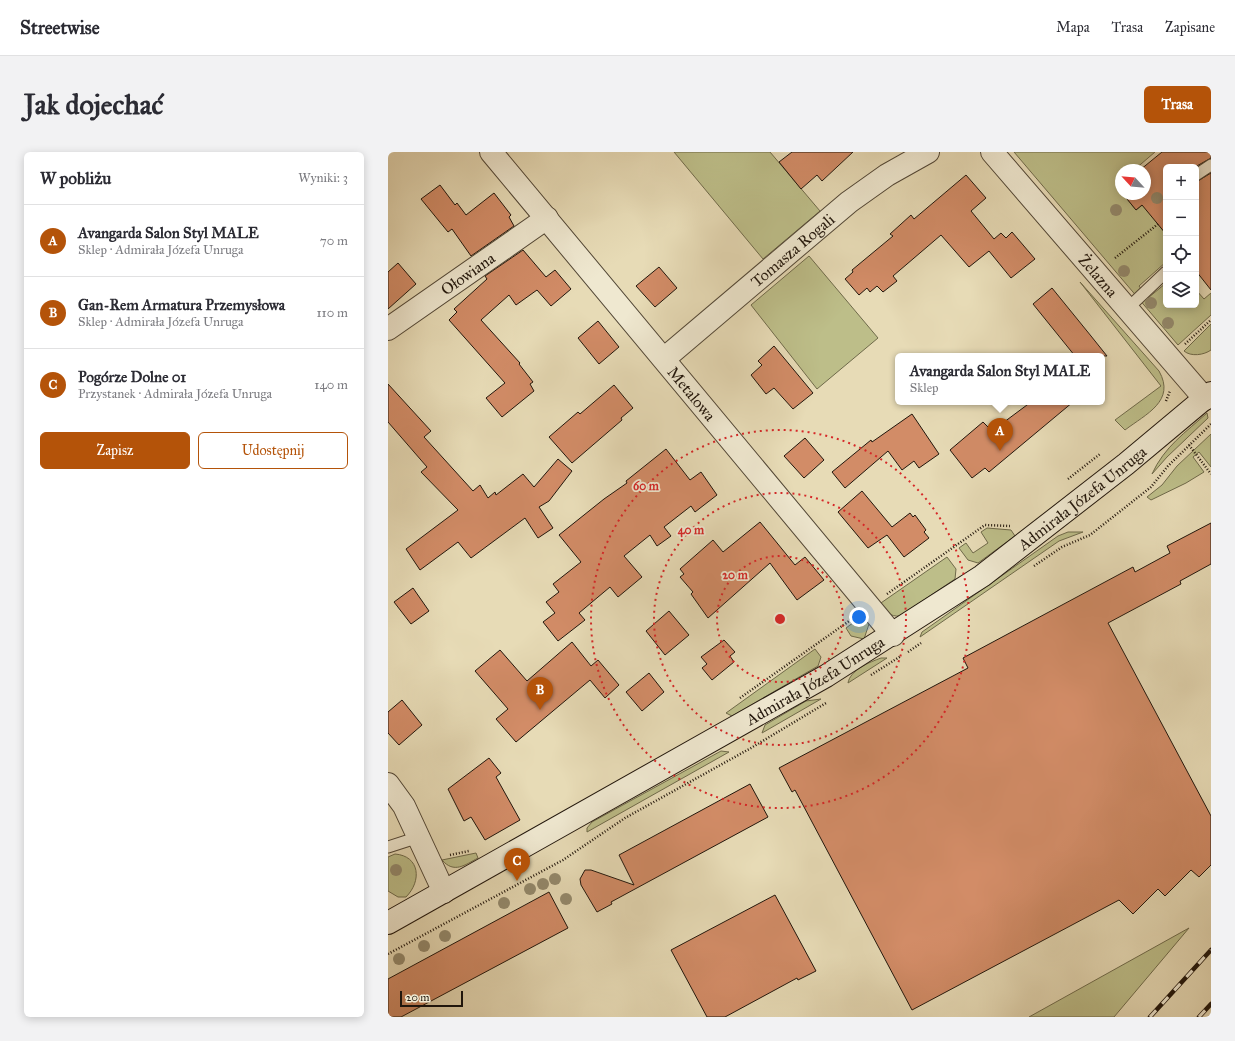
<!DOCTYPE html>
<html lang="pl">
<head>
<meta charset="utf-8">
<style>
	body { margin:0; font-family:"IM FELL Great Primer",serif; background:#f2f2f3; color:#2b2b33 }
	.controls { position:absolute; right:12px; top:12px; display:grid; overflow:hidden; border-radius:6px; box-shadow:0 2px 10px #0003 }
	.controls button { width:36px; height:36px; display:grid; place-items:center; padding:0; border:0; border-bottom:1px solid #e1e1e2; background:#fff; color:#2b2b33; font:20px sans-serif }
	.compass { position:absolute; left:727px; top:12px; width:36px; height:36px; border-radius:50%; background:#fff; box-shadow:0 2px 10px #0003; rotate:296deg }
	.scale { position:absolute; left:12px; bottom:10px; width:63px; box-sizing:border-box; padding-left:4px; border:2px solid #21160c; border-top:0; font-size:11px; line-height:14px; white-space:nowrap; color:#21160c; -webkit-text-stroke:3px #efe8d0; paint-order:stroke }
	.you { position:absolute; left:471px; top:465px; width:14px; height:14px; margin:-10px; border:3px solid #fff; border-radius:50%; background:#1a73e8; box-shadow:0 0 0 6px #1a73e833 }
	.badge { display:grid; place-items:center; width:26px; height:26px; border-radius:50%; background:#b45309; color:#fff; font-size:13px; font-weight:700 }
	.pin { position:absolute; translate:-50% -33px; filter:drop-shadow(0 1px 2px #0008) }
	.pin::after { content:''; position:absolute; top:21px; width:14px; height:12px; background:inherit; clip-path:polygon(0 0,100% 0,50% 100%) }
	.popup { position:absolute; left:507px; top:201px; width:210px; height:52px; box-sizing:border-box; display:grid; place-content:center; border-radius:6px; background:#fff; filter:drop-shadow(0 1px 3px #0005); font-size:13px; white-space:nowrap; color:#7c7c81 }
	.popup b { font-size:15px; color:#2b2b33 }
	.popup::after { content:''; position:absolute; left:50%; top:100%; margin-left:-8px; border:8px solid transparent; border-top-color:#fff }
	.list { margin:0; padding:0; list-style:none }
	h2 { display:flex; justify-content:space-between; align-items:center; height:52px; margin:0; padding:0 16px; font-size:17px }
	h2 small { font-size:13px; font-weight:400; color:#7c7c81 }
	.list li { display:grid; grid-template-columns:26px 1fr auto; gap:12px; align-items:center; box-sizing:border-box; height:72px; padding:0 16px; border-top:1px solid #e1e1e2 }
	.list b { display:block; font-size:15px; white-space:nowrap }
	.list p { margin:0; font-size:13px; white-space:nowrap; color:#7c7c81 }
	.list em { font-size:13px; font-style:normal; color:#7c7c81 }
	.actions { display:flex; gap:8px; padding:12px 16px }
	.actions a { flex:1; padding:9px 0; border:1px solid #b45309; border-radius:6px; text-align:center; font-size:14px; color:#b45309 }
	.actions .main { background:#b45309; color:#fff }
	.icon { flex:none; width:22px; height:22px; fill:none; stroke:currentColor; stroke-width:2; stroke-linecap:round; stroke-linejoin:round }
	.map { position:relative; flex:none; width:823px; height:865px; overflow:hidden; border-radius:6px }
	header { display:flex; align-items:center; gap:24px; box-sizing:border-box; height:56px; padding:0 20px; background:#fff; border-bottom:1px solid #e1e1e2 }
	header strong { font-size:19px }
	nav { display:flex; gap:22px; margin-inline-start:auto; font-size:14px }
	.intro { display:flex; align-items:center; justify-content:space-between; box-sizing:border-box; height:96px; padding:0 24px }
	h1 { margin:0; font-size:28px }
	.button { padding:10px 18px; border-radius:6px; background:#b45309; color:#fff; font-size:14px; font-weight:700 }
	main { display:flex; gap:24px; padding:0 24px }
	aside { flex:1; background:#fff; border-radius:6px; box-shadow:0 2px 10px #0003 }
	.map>svg:first-child { display:block }
	.green { fill:#bdbe89; stroke:#6f6a4a }
	.building { fill:#d28c67; stroke:#21160c }
	.lines { fill:none; stroke-linecap:round; stroke-linejoin:round }
	.lane-casing { stroke:#524736; stroke-width:13 }
	.street-casing { stroke:#524736; stroke-width:24 }
	.secondary-casing { stroke:#21160c; stroke-width:24 }
	.path { stroke:#21160c; stroke-width:2.5; stroke-dasharray:1 2; stroke-linecap:butt }
	.lane { stroke:#efe8d0; stroke-width:11 }
	.street { stroke:#efe8d0; stroke-width:22 }
	.secondary { stroke:#efe8d0; stroke-width:22 }
	.rail-casing { stroke:#21160c; stroke-width:4.5 }
	.rail { stroke:#efe8d0; stroke-width:3; stroke-dasharray:9; stroke-linecap:butt }
	.tree { fill:#948a6d }
	.ring { fill:none; stroke:#d62828; stroke-width:2; stroke-dasharray:2 4 }
	.labels { text-anchor:middle; dominant-baseline:central; stroke-width:3.5; stroke-linejoin:round; paint-order:stroke }
	.street-label { font-size:16px; fill:#21160c; stroke:#efe8d0 }
	.centre { fill:#d62828; stroke:#efe8d0; stroke-width:2 }
	.ring-label { font-size:12px; text-anchor:middle; font-weight:bold; fill:#d62828; stroke:#efe8d0; stroke-width:3.5; stroke-linejoin:round; paint-order:stroke }
</style>
</head>
<body>
<header>
<strong>Streetwise</strong>
<nav><a>Mapa</a><a>Trasa</a><a>Zapisane</a></nav>
</header>
<div class="intro"><h1>Jak dojechać</h1><a class="button">Trasa</a></div>
<main>
<aside>
<h2>W pobliżu<small>Wyniki: 3</small></h2>
<ul class="list">
<li><span class="badge">A</span><div><b>Avangarda Salon Styl MALE</b><p>Sklep · Admirała Józefa Unruga</p></div><em>70 m</em></li>
<li><span class="badge">B</span><div><b>Gan-Rem Armatura Przemysłowa</b><p>Sklep · Admirała Józefa Unruga</p></div><em>110 m</em></li>
<li><span class="badge">C</span><div><b>Pogórze Dolne 01</b><p>Przystanek · Admirała Józefa Unruga</p></div><em>140 m</em></li>
</ul>
<div class="actions"><a class="main">Zapisz</a><a>Udostępnij</a></div>
</aside>
<div class="map">
<svg width="823" height="865" viewBox="0 0 823 865">
	<rect width="100%" height="100%" fill="#e7dbb6"/>
	<filter id="stains"><feTurbulence type="fractalNoise" baseFrequency=".005" numOctaves="4"/><feColorMatrix values="0 0 0 0 .2 0 0 0 0 .09 0 0 0 0 .02 0 0 0 .5 -.17"/></filter>
	<radialGradient id="worn" r=".72"><stop offset=".6" stop-color="#630" stop-opacity="0"/><stop offset="1" stop-color="#630" stop-opacity=".3"/></radialGradient>
	<!-- green -->
	<path class="green" d="M286 0H382L432 59 375 107Z
		M626 0H767L746 18H733V29L729 33 733 42H735L748 58 761 48 775 66 770 72 778 82V110L751 134 760 146 778 131V153H808V138L816 147 823 141V163L790 193Z
		M421 104 490 186 429 237 363 153Z
		M692 130 771 219C788 249 758 262 737 278L727 268 773 234Z
		M823 172V198C816 203 803 205 796 199Z
		M819 261 820 266 779 305 764 322C776 295 798 280 819 261Z
		M823 282V315L811 300 805 305 816 320 798 331 763 348 759 345 774 333 789 314Z
		M599 376 623 378 627 384 590 411 580 408 571 396 578 391 585 401 600 391 593 380Z
		M680 380H695L671 389 532 485 534 480 670 384Z
		M559 405 568 417 567 427 512 464C502 465 497 459 490 453Z
		M477 462 481 472 476 487 463 484 458 476Z
		M427 497 433 505 430 514 344 564 338 561Z
		M493 506H499L460 531C462 518 482 510 493 506Z
		M433 547 374 581 377 573 418 549Z
		M333 599 341 600 199 680V676L204 670Z
		M88 701 90 706C77 713 66 722 54 708Z
		M7 702C32 704 34 729 18 745H10L0 739V705Z
		M801 776 726 865H641Z"/>
	<!-- building -->
	<path class="building" d="M404 0H465L434 29 429 23 413 37 391 10Z
		M774 0H823V6L807 15H778V82L754 53 748 58 735 42H757V18H752Z
		M823 21V138L808 119V30Z
		M578 23 598 46 583 59 606 87 613 81 618 86 624 80 647 107 623 126 601 99 581 115 553 83 505 124 509 129 495 140 489 134 482 140 479 136 471 143 457 127 465 120 464 118 505 84 502 82 523 63 526 67Z
		M52 33 67 53 69 51 78 63 106 41 123 63 121 65 126 74 83 104 64 77 60 80 33 47Z
		M135 98 158 125 167 118 183 137 163 154 149 138 128 153 121 143 93 168 132 211 131 212 145 230 142 232 146 239 114 265 98 246 117 231 61 168 69 160 66 157 99 127 97 124Z
		M10 111 28 132 0 157V120Z
		M271 115 289 136 267 155 248 134Z
		M664 136 703 184 719 204H687L645 152Z
		M210 169 231 195 211 212 190 186Z
		M386 194 425 241 405 257 386 236 378 242 363 223 374 213 370 209Z
		M0 232 43 279 36 285 85 339 92 333 100 346 107 340 108 343 135 322 146 335 170 307 184 319 161 349 151 355 165 376 150 386 137 366 83 406 70 390 32 418 18 397 70 358 33 320 39 315 0 270Z
		M226 233 245 256 233 266 234 268 184 311 161 285 190 260 192 262Z
		M643 250H685L601 320 597 316 584 326 562 298 595 270 604 279Z
		M524 262 551 302 531 316 526 309 514 318 500 299 457 336 444 320 483 288 484 290Z
		M417 286 436 308 416 326 396 304Z
		M278 297 302 328 313 320 329 343 307 360 303 354 276 375 283 384 269 394 262 383 236 404 254 425 230 445 222 435 191 461 197 468 170 489 155 470 167 461 158 450 171 440 165 432 193 410 171 383 216 347 239 331 238 329Z
		M474 339 504 375 522 361 525 365 527 363 538 378 536 380 541 386 516 405 499 383 480 396 450 360Z
		M372 370 407 413 417 405 436 428 409 448 382 411 320 466 303 442 305 440 292 425 296 422 292 417 325 388 335 400Z
		M823 371V412L792 429 793 432 720 471 823 664V713L811 725 803 718 777 744 770 737 745 762 731 748 524 858 407 638 404 640 391 616 580 516 575 506 745 415 747 420 782 401 779 394Z
		M25 436 41 459 23 472 6 450Z
		M281 459 301 483 277 503 258 479Z
		M336 488 347 500 342 504 346 510 324 528 314 516 319 512 313 505Z
		M184 490 203 514 210 508 231 533 217 546 202 528 128 590 108 567 120 557 87 519 112 498 139 529Z
		M261 521 276 540 254 559 238 540Z
		M14 548 34 573 11 593 0 581V560Z
		M101 606 113 621 108 625 132 668 97 688 83 665 76 669 60 637Z
		M362 632 380 665 223 750 224 752 209 760 193 733 192 727 197 718H203L246 733 231 703Z
		M161 740 180 776 13 865H0V827Z
		M387 743 428 819 410 828 409 826 337 865H319L283 798Z"/>
	<g class="lines">
		<!-- lane casing -->
		<g class="lane-casing">
			<path id="lane" d="M808 23 823 13
				M739 157 778 120
				M0 695 31 685"/>
		</g>
		<!-- street casing -->
		<g class="street-casing">
			<g id="street">
				<path id="s1" d="M103 0 505 483"/>
				<path id="s2" d="M604 0 817 247"/>
				<path id="s3" d="M0 177 159 66"/>
				<path id="s4" d="M277 206 461 50 499 23 540 0"/>
				<path d="M0 632 16 654 56 740"/>
			</g>
		</g>
		<!-- secondary casing -->
		<g class="secondary-casing">
			<g id="secondary">
				<path id="s5" d="M0 771 438 524 594 424 738 312 823 241"/>
			</g>
		</g>
		<!-- path -->
		<path class="path" d="M727 106 770 72
			M797 192 823 168
			M778 249 782 239
			M801 293 823 322
			M680 327 712 302
			M646 414 674 395 702 383 763 335 780 314 823 272
			M499 442 597 373 622 374
			M520 500 533 491
			M483 523 513 504
			M352 546 464 467
			M62 703 81 699
			M0 802 175 708 237 666 363 596 438 551"/>
		<!-- lane -->
		<use href="#lane" class="lane"/>
		<!-- street -->
		<use href="#street" class="street"/>
		<!-- secondary -->
		<use href="#secondary" class="secondary"/>
		<!-- rail casing -->
		<g class="rail-casing">
			<path id="rail" d="M762 865 823 798
				M811 865 823 852"/>
		</g>
		<!-- rail -->
		<use href="#rail" class="rail"/>
	</g>
	<!-- trees -->
	<g class="tree">
		<circle cx="769" cy="46" r="6"/>
		<circle cx="728" cy="58" r="6"/>
		<circle cx="736" cy="119" r="6"/>
		<circle cx="763" cy="151" r="6"/>
		<circle cx="780" cy="171" r="6"/>
		<circle cx="8" cy="718" r="6"/>
		<circle cx="167" cy="727" r="6"/>
		<circle cx="155" cy="732" r="6"/>
		<circle cx="142" cy="737" r="6"/>
		<circle cx="178" cy="747" r="6"/>
		<circle cx="116" cy="751" r="6"/>
		<circle cx="57" cy="784" r="6"/>
		<circle cx="36" cy="794" r="6"/>
		<circle cx="11" cy="807" r="6"/>
	</g>
	<!-- distance rings -->
	<g class="ring">
		<circle cx="392" cy="467" r="63"/>
		<circle cx="392" cy="467" r="126"/>
		<circle cx="392" cy="467" r="189"/>
	</g>
	<g class="labels">
		<!-- street labels -->
		<g class="street-label">
			<text stroke="none"><textPath href="#s4" startOffset="167">Tomasza Rogali</textPath></text>
			<text stroke="none"><textPath href="#s3" startOffset="97">Ołowiana</textPath></text>
			<text stroke="none"><textPath href="#s2" startOffset="163">Żelazna</textPath></text>
			<text stroke="none"><textPath href="#s1" startOffset="314">Metalowa</textPath></text>
			<text stroke="none"><textPath href="#s5" startOffset="815">Admirała Józefa Unruga</textPath></text>
			<text stroke="none"><textPath href="#s5" startOffset="491">Admirała Józefa Unruga</textPath></text>
		</g>
	</g>
	<circle cx="392" cy="467" r="6" class="centre"/>
	<g class="ring-label">
		<text x="258" y="338">60 m</text>
		<text x="303" y="382">40 m</text>
		<text x="347" y="427">20 m</text>
	</g>
	<rect width="100%" height="100%" filter="url(#stains)"/>
	<rect width="100%" height="100%" fill="url(#worn)"/>
</svg>
<div class="controls">
<button>+</button>
<button>−</button>
<button><svg class="icon" aria-label="locate" viewBox="0 0 24 24"><circle cx="12" cy="12" r="6"/><path d="M12 2v4M12 18v4M2 12h4M18 12h4"/></svg></button>
<button><svg class="icon" aria-label="layers" viewBox="0 0 24 24"><path d="M12 4l9 5-9 5-9-5zM3 14l9 5 9-5"/></svg></button>
</div>
<svg class="compass" viewBox="-18 -18 36 36"><path d="M0-13l5 13h-10z" fill="#e53935"/><path d="M0 13l5-13h-10z" fill="#7c7c81"/></svg>
<div class="scale">20 m</div>
<div class="you"></div>
<div class="pin badge" style="left:612px;top:299px">A</div>
<div class="popup"><b>Avangarda Salon Styl MALE</b>Sklep</div>
<div class="pin badge" style="left:152px;top:558px">B</div>
<div class="pin badge" style="left:129px;top:729px">C</div>
</div>
</main>
</body>
</html>
